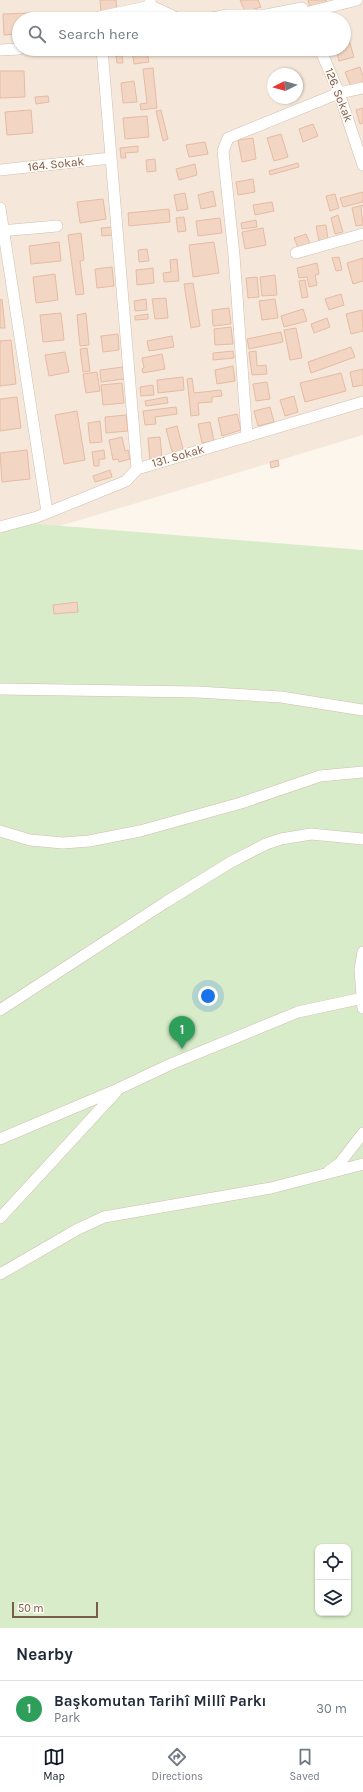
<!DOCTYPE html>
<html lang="en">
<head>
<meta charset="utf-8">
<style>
	body { margin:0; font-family:Karla,sans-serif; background:#f2f2f3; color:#1f2937 }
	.controls { position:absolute; right:12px; bottom:12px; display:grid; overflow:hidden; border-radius:8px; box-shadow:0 1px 3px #0004 }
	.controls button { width:36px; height:36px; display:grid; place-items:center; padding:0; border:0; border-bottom:1px solid #e0e1e3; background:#fff; color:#1f2937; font:20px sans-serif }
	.compass { position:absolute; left:267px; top:68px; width:36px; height:36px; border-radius:50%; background:#fff; box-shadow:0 1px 3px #0004; rotate:264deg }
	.scale { position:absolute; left:12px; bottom:10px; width:86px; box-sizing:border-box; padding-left:4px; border:2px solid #7a5c4d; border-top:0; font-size:11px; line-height:14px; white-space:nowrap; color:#7a5c4d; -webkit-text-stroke:3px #fffaf3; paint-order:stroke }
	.you { position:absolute; left:208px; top:996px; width:14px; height:14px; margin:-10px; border:3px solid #fff; border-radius:50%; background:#1a73e8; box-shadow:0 0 0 6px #1a73e833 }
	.badge { display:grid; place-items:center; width:26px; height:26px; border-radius:50%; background:#111827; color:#fff; font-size:13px; font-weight:700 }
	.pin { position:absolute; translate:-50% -33px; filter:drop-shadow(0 1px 2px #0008) }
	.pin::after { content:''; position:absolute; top:21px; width:14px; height:12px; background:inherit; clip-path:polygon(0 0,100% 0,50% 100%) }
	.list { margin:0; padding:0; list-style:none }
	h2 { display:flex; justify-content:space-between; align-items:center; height:52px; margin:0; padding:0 16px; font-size:17px }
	h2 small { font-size:13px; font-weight:400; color:#747a83 }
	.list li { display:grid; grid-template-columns:26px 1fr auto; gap:12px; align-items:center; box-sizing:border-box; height:56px; padding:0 16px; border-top:1px solid #e0e1e3 }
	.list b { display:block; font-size:15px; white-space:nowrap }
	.list p { margin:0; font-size:13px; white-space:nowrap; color:#747a83 }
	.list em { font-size:13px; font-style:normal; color:#747a83 }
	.icon { flex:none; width:22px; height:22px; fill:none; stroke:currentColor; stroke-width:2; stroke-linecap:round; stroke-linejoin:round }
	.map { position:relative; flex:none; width:363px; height:1628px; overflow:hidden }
	.search { position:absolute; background:#fff; box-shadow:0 1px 3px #0004; left:12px; right:12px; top:12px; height:44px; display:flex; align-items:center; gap:10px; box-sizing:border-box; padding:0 14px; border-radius:22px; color:#747a83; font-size:15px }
	.sheet { height:108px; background:#fff }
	nav { display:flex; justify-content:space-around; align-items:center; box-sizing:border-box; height:56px; border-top:1px solid #e0e1e3; background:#fff; font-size:11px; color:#747a83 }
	nav a { display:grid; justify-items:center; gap:2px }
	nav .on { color:#111827 }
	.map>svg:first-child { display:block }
	.residential { fill:#f5e8da; fill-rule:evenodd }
	.green { fill:#d8ecc9; fill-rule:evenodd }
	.building { fill:#f3d5c3; stroke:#e6bba3 }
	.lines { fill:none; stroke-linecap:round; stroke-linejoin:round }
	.street-casing { stroke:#d1beb0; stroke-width:12 }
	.street { stroke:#fff; stroke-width:11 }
	.labels { text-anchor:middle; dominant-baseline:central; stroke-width:3; stroke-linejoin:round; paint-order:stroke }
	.street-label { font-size:12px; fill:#7a5c4d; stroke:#fffaf3 }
</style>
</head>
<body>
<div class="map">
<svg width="363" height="1628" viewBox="0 0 363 1628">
	<rect width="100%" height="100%" fill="#fdf6ec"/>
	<!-- residential -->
	<path class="residential" d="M0 0H363V435L0 544ZM19 19H344V49H19ZM273 74H297V98H273Z"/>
	<!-- green -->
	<path class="green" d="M0 521 363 550V1628H0ZM318 1547H348V1613H318Z"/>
	<!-- building -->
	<path class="building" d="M100 0H116L117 12 101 14Z
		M240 0H258L261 7 245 12Z
		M308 0H326V5L310 8Z
		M31 13V19H19V34L4 35 3 14Z
		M349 40 354 57 339 61 336 49H344V42Z
		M146 49 149 62 134 64 132 51Z
		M122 55 123 63H117L116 56Z
		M360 67 363 76V82L351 87 345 72Z
		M153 68 157 108 141 110 140 104 147 103 143 69Z
		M0 71H24L25 97 0 98Z
		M134 81 137 102 123 103 121 83Z
		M48 96 49 102 36 104 35 97Z
		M363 108V123L360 124 356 110Z
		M31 110 33 133 7 135 5 112Z
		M161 110 168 139 163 141 156 111Z
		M147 116 149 137 125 139 123 118Z
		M313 124 318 136 303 142 299 129Z
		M281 134 288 157 274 161 267 138Z
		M253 138 256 159 242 162 238 140Z
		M205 142 208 154 189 157 186 145Z
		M138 146V152L125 153 126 158H121L120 148Z
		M155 159 156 171 147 172 146 160Z
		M298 163 299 167 270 175 269 171Z
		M195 164 197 175 179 180 176 169Z
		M253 179 255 192 238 195 236 182Z
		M213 191 216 206 201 209 198 195Z
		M363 192V202L343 207 340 198Z
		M185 193 188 209 177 211 174 195Z
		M335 194 339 208 330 211 326 196Z
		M103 199 106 219 80 223 77 202Z
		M272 202 274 211 255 215 253 205Z
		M363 205 361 208 363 225 356 226 352 208Z
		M169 209 170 222 129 226 128 213Z
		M338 215 343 232 335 234 331 218Z
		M184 217 186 231 178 232 176 218Z
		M220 218 222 233 198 236 196 221Z
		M256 220 257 227 242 229 241 223Z
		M326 225 328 240 319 241 316 226Z
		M113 227 114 235 102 236 101 228Z
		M263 228 266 245 245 249 242 232Z
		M81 233 84 260 80 261 84 294 76 295 68 235Z
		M306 234 311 246 299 250 294 238Z
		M59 242 61 261 31 264 29 246Z
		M214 242 219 273 193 277 189 245Z
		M147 249 149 261 139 262 138 250Z
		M339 257 342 270 336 271 332 258Z
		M363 258V281L353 284 347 263Z
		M177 259 179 281 164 282 163 273 171 272 170 260Z
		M317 263 319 274 315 275 317 285 309 287 307 277 299 278 297 268Z
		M112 267 114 286 97 288 95 269Z
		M153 268 154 283 137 285 136 270Z
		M55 274 58 300 36 303 33 277Z
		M275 275 277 295 262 296 260 277Z
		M257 277 259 297 248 298 246 278Z
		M305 280 308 297 302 298 299 281Z
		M193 283 200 326 191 328 184 284Z
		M341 294 344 305 329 310 325 299Z
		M166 298 168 318 155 319 152 299Z
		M2 299 5 328H0V300Z
		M146 299 147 310 135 311 134 301Z
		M275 299 278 318 262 320 259 301Z
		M229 308 231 324 213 326 212 310Z
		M303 309 307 321 284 327 281 316Z
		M362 310 363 331 351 334 346 314Z
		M61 313 64 340 43 342 40 315Z
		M86 313 89 345 80 346 77 315Z
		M148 314V319L135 320V316Z
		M327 318 330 327 314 333 311 324Z
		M231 327 233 344 215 345 214 329Z
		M296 328 302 358 290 360 284 330Z
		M281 332 283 342 249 349 247 339Z
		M118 334 119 350 103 352 101 336Z
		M172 336 174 347 149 351 147 341Z
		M11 340 16 384 0 386V341Z
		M351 347 355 357 311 373 308 362Z
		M87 348 90 371 83 372 80 349Z
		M233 351 234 358 213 360V353Z
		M256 351 257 366 266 365 267 374 252 375 249 352Z
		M65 352 69 372 49 376 45 355Z
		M162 354 165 369 143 373 142 369 144 368 142 358Z
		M233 366 235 381 217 384 215 370Z
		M123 367 125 379 101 382 100 370Z
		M363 369V385L353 387 350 372Z
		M97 372 100 391 86 393 83 374Z
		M341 373 346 391 305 402 300 383Z
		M183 377 184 390 158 393 157 380Z
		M192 378 194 393 221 390 222 396 212 397V402L198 403 199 415 191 416 187 379Z
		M267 382 270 399 256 401 253 384Z
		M122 383 124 403 103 405 101 385Z
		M153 385 154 395 141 396 140 387Z
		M294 396 298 412 285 416 280 400Z
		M17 397 21 428 0 431V399Z
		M167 397 168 403 146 406 145 401Z
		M176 407 177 414 155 417 156 424 145 425 143 411Z
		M270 407 274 422 258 426 254 411Z
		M77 411 85 460 64 464 55 415Z
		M237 414 241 430 222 436 218 418Z
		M126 415 128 431 106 433 105 417Z
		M100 421 102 442 90 443 88 423Z
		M210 422 214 441 202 443 198 424Z
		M177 426 184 452 173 455 166 429Z
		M122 437 125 451 128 450 130 459 119 462 118 459 113 460 109 440Z
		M160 437 162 459 150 461 148 438Z
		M27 450 30 479 2 482 0 453Z
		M104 450 105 459H99V466H94L92 452Z
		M278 460 279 466 271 468 270 462Z
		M110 470 112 477 95 482 93 476Z
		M77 602 78 612 54 614 53 605Z"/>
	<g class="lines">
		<!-- street casing -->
		<g class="street-casing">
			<path id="street" d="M151 6 179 19
				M305 13 357 0
				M99 19V17L151 6 150 0
				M207 19 227 15H266L302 8
				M102 49 137 469
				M320 49 339 93 363 165
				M0 50 19 49
				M0 170 111 158
				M0 208 47 512
				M0 231 57 226
				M296 253 363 234
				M247 436 234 255 223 151 228 138 339 93 363 88
				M0 527 37 517 126 481 137 469 363 402
				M0 689 197 692 281 697 363 710
				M0 831 30 840 63 843 89 841 140 831 241 803 320 776 363 772
				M363 952 360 970 363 1008
				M0 1010 166 902 231 862 266 844 281 839 311 834 363 839
				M0 1139 118 1089 171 1064 298 1012 363 998
				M329 1171 340 1163 363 1133
				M0 1218 116 1092
				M0 1274 78 1229 104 1217 271 1188 363 1164"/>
		</g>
		<!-- street -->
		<use href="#street" class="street"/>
	</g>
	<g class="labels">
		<!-- street labels -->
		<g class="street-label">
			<text transform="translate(339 95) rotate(69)">126. Sokak</text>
			<text transform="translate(56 164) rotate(-6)">164. Sokak</text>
			<text transform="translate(178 456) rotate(-16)">131. Sokak</text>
		</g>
	</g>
</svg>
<div class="controls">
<button><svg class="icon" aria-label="locate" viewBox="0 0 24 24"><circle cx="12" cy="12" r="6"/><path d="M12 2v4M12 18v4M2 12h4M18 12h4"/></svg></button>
<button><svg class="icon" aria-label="layers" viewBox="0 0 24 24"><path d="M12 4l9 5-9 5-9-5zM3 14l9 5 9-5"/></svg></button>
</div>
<svg class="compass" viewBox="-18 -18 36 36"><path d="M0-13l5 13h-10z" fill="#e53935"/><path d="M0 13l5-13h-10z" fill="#747a83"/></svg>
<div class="scale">50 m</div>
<div class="you"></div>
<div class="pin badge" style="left:182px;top:1049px;background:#2e9e5b">1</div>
<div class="search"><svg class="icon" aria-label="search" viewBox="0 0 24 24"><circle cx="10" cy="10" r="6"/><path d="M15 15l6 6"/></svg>Search here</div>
</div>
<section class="sheet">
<h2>Nearby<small></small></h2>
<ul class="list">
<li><span class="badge" style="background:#2e9e5b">1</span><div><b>Başkomutan Tarihî Millî Parkı</b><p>Park</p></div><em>30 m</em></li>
</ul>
</section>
<nav>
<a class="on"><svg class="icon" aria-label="map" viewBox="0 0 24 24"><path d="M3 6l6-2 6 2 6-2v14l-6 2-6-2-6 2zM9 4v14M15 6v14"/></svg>Map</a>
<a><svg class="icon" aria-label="directions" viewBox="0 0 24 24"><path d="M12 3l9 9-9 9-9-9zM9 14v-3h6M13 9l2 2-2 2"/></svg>Directions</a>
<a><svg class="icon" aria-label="saved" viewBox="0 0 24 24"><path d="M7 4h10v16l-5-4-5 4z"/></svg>Saved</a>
</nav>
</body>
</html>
